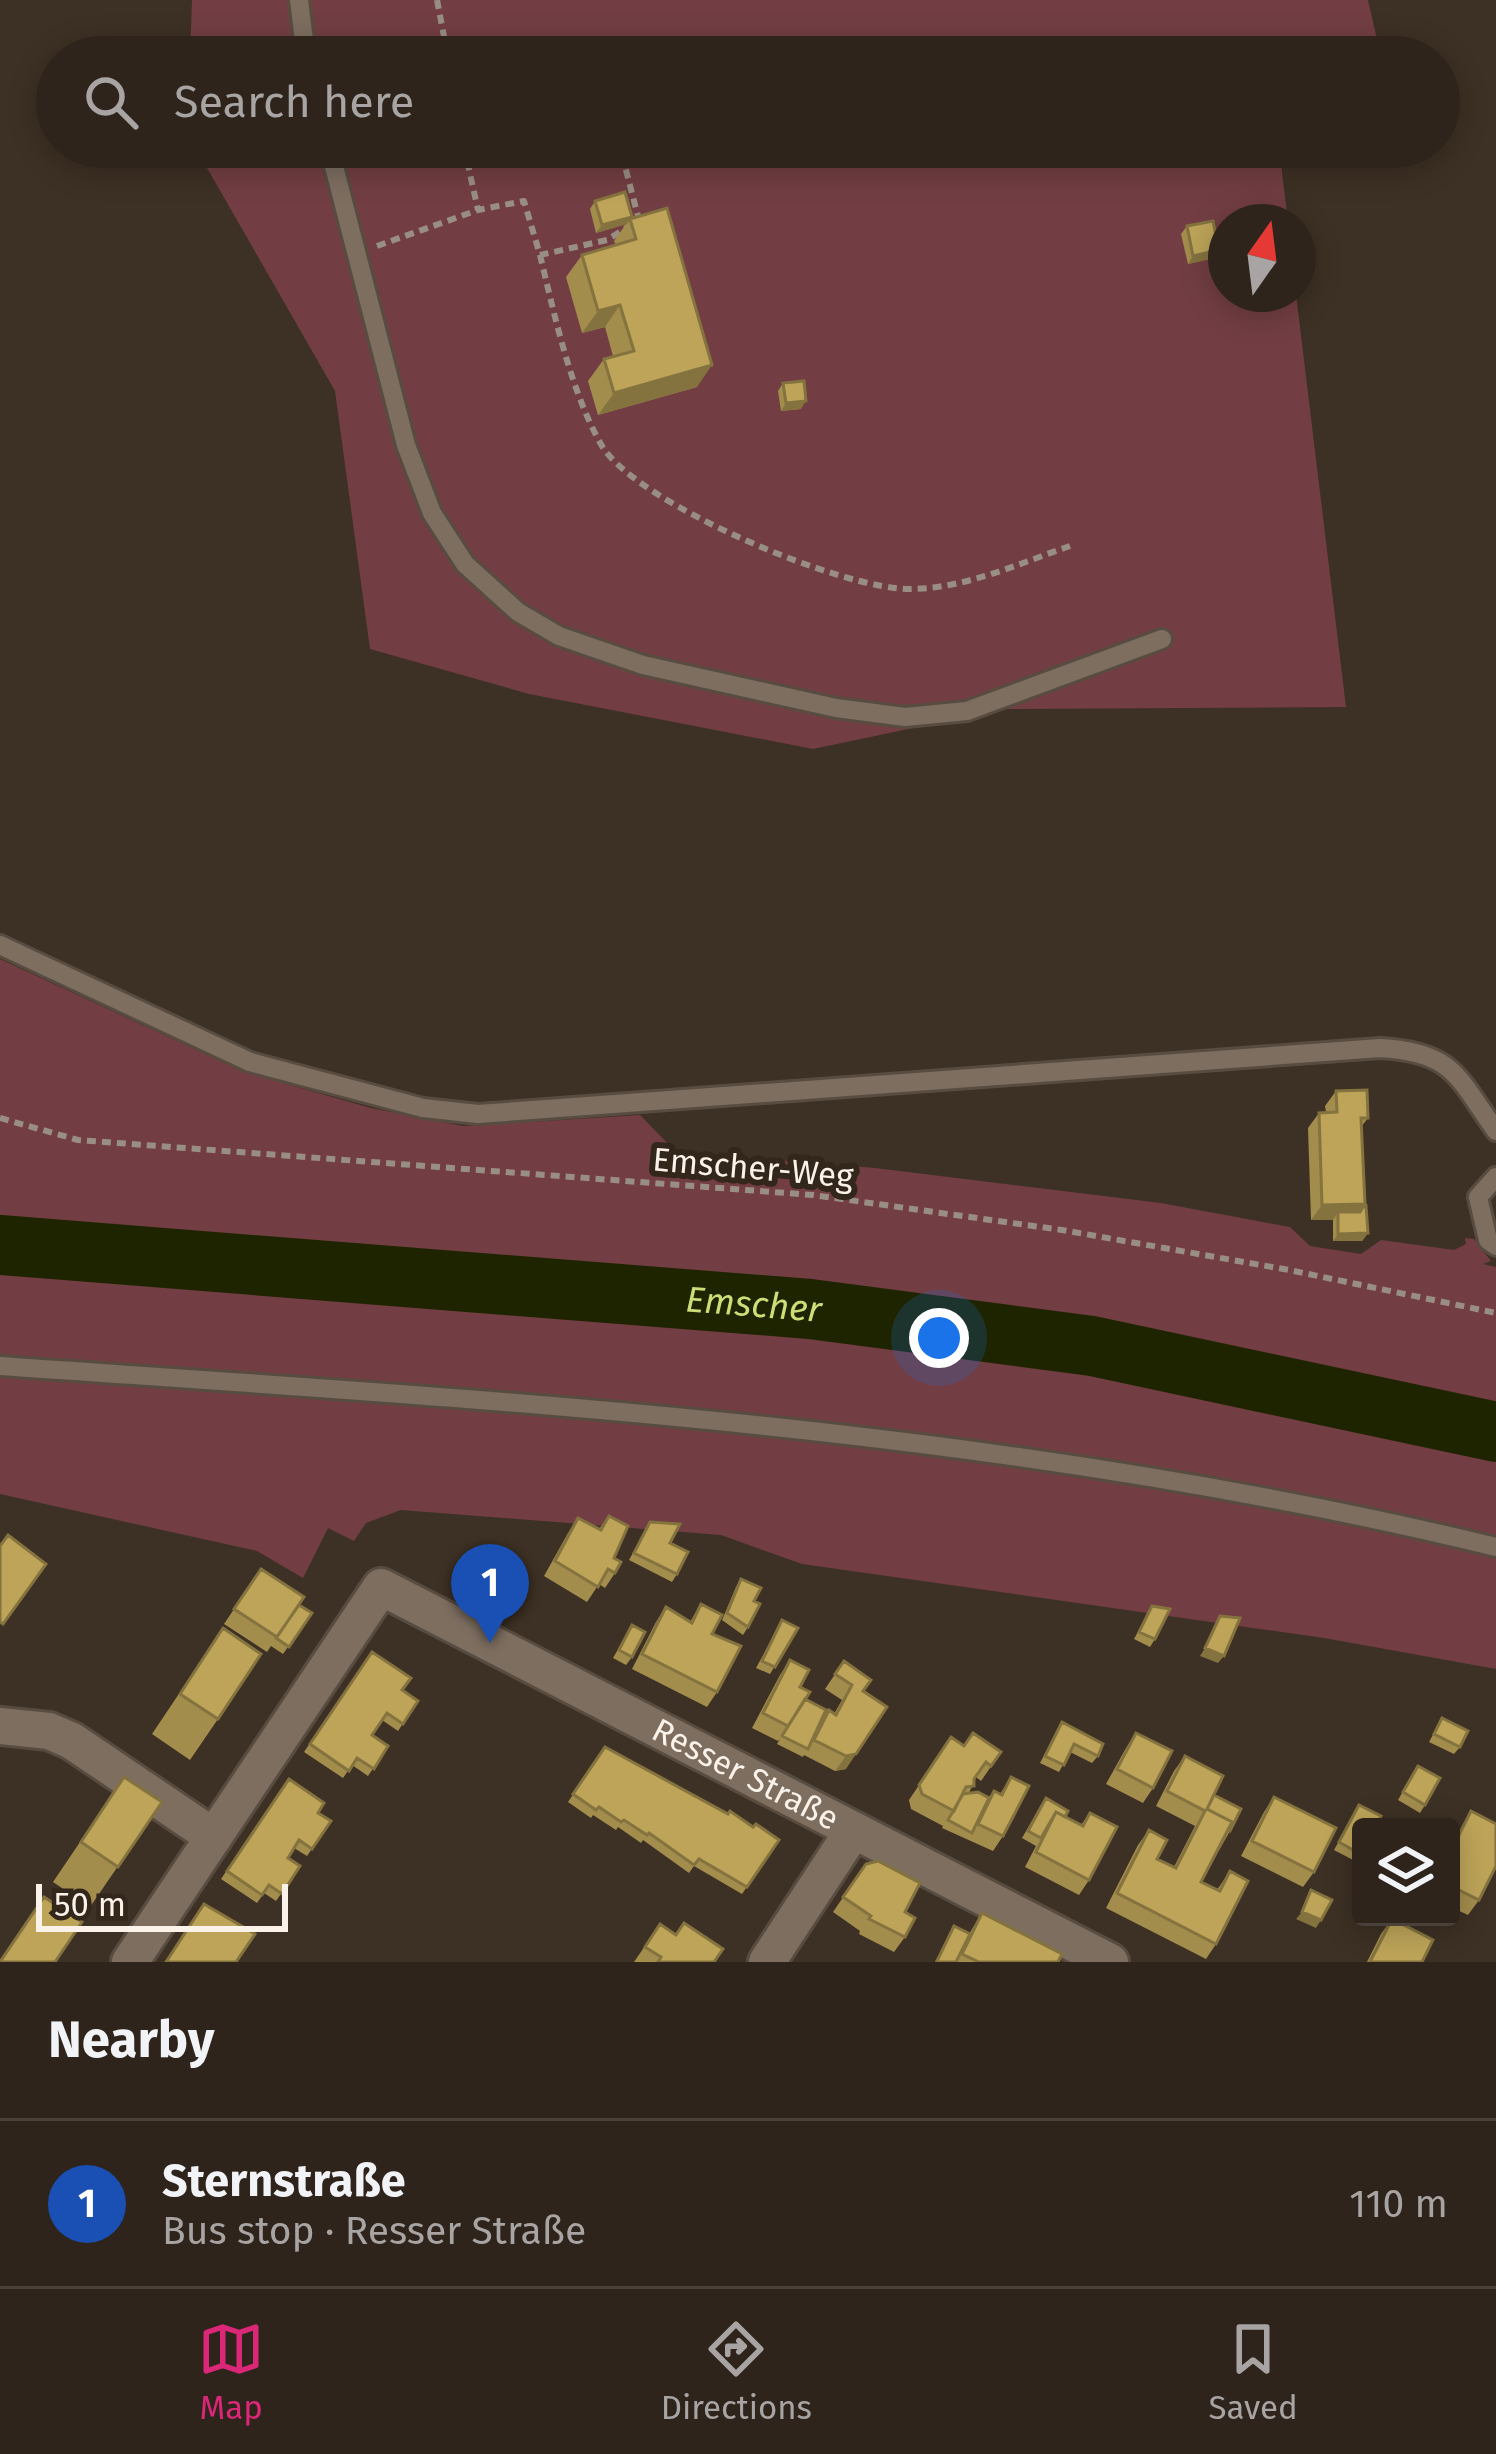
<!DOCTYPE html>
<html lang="en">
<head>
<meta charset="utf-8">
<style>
	body { margin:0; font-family:"Fira Sans",sans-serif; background:#3a3028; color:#f1f3f6 }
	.controls { position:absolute; right:36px; bottom:36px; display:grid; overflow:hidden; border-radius:12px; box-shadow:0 6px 30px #0003 }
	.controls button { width:108px; height:108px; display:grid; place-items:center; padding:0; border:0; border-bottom:3px solid #49413a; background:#2e241b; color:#f1f3f6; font:60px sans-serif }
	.compass { position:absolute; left:1208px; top:204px; width:108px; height:108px; border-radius:50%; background:#2e241b; box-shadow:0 6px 30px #0003; rotate:14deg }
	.scale { position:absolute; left:36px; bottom:30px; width:252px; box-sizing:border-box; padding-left:12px; border:6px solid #fbf2ea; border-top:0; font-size:33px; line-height:42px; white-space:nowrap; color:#fbf2ea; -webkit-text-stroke:9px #33261a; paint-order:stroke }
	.you { position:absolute; left:939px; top:1338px; width:42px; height:42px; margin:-30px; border:9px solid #fff; border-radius:50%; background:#1a73e8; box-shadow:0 0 0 18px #1a73e833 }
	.badge { display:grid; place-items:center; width:78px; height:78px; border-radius:50%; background:#db2777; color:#fff; font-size:39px; font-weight:700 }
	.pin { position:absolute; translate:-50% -99px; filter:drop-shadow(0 3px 6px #0008) }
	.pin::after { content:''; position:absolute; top:63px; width:42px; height:36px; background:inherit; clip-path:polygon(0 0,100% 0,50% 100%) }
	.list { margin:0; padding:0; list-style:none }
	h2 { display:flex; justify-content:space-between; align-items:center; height:156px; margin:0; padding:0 48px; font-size:51px }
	h2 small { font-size:39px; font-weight:400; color:#a7a4a3 }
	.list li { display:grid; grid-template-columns:78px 1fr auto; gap:36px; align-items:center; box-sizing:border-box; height:168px; padding:0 48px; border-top:3px solid #49413a }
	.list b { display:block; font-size:45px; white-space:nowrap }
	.list p { margin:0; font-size:39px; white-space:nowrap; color:#a7a4a3 }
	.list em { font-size:39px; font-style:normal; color:#a7a4a3 }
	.icon { flex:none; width:66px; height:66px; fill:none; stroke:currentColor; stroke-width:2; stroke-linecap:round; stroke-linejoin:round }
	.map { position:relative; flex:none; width:1496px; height:1962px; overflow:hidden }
	.search { position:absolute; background:#2e241b; box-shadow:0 6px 30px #0003; left:36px; right:36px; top:36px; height:132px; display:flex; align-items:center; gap:30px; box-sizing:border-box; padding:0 42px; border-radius:66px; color:#a7a4a3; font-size:45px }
	.sheet { height:324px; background:#2e241b }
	nav { display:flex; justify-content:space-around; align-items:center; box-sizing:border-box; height:168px; border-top:3px solid #49413a; background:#2e241b; font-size:33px; color:#a7a4a3 }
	nav a { display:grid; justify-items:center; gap:6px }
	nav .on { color:#db2777 }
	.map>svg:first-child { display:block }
	.green { fill:#723e43 }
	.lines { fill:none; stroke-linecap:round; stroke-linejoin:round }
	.river { stroke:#1f2400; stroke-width:60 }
	.service-casing { stroke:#584c41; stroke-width:24 }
	.minor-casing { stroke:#584c41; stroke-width:42 }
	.path { stroke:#998e83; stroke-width:6; stroke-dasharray:9 6; stroke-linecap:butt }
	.service { stroke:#7d6e60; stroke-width:18 }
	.minor { stroke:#7d6e60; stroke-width:36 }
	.wall { fill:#a38d4d }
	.shaded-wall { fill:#84733e }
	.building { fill:#bda459; stroke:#84733e; stroke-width:3 }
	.labels { text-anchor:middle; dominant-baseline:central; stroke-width:12; stroke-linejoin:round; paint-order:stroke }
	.street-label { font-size:33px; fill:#fbf2ea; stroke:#33261a }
	.water-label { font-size:36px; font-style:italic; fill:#cdde78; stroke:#33261a }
</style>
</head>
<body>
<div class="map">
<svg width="1496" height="1962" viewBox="0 0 1496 1962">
	<rect width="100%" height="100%" fill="#3d3024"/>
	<!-- green -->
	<path class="green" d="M192 0H1368L1381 57H190Z
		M195 147H1279L1288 222H1226V294H1296L1346 707 1004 709 813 749 529 694 370 649 335 391Z
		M0 959 244 1072 371 1108 463 1126 640 1115 676 1152 875 1168 1161 1203 1290 1227 1310 1246 1361 1254 1381 1240 1454 1250 1466 1244 1465 1238 1474 1239 1491 1261 1483 1264 1496 1267V1669L1324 1638 802 1564 721 1535 401 1510 366 1523 354 1541 328 1528 303 1578 257 1551 0 1494Z"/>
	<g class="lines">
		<!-- river -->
		<path class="river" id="s1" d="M0 1245 810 1309 1092 1346 1496 1432"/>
		<!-- service casing -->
		<g class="service-casing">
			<path id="service" d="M299 0 306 57
				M329 147 406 445 432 513 465 564 518 612 559 636 643 665 836 708 905 717 967 711 1162 639
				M0 945 250 1062 423 1108 478 1114 1380 1048C1453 1052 1457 1076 1496 1131
				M1496 1177 1478 1197 1488 1240 1496 1246
				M0 1366C503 1401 1004 1427 1496 1547"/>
		</g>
		<!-- minor casing -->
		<g class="minor-casing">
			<g id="minor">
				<path d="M0 1726 49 1731 72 1741 214 1837"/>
				<path id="s2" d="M130 1962 381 1587 1110 1962"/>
				<path d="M767 1962 853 1831"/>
			</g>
		</g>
		<!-- path -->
		<path class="path" d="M437 0 448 57
			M464 147 478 210
			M377 246 478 210 524 201 540 255 607 240 639 220 620 147
			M540 255C554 313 571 393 602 446 637 504 845 591 912 589 967 588 1020 563 1070 546
			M0 1118 78 1140 813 1195 1062 1230 1289 1270 1496 1313"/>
		<!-- service -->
		<use href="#service" class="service"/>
		<!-- minor -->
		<use href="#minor" class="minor"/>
	</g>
	<!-- wall -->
	<path class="wall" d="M595 201 632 217 630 219 697 387 598 415 588 381 604 359 613 356 605 327 582 333 566 277 582 255 616 245 614 241 626 224 596 233 590 209Z
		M1187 226 1219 250 1214 258 1188 264 1181 234Z
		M783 383 801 409 781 411 778 391Z
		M1336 1091 1368 1118 1361 1127 1365 1204 1363 1207 1368 1233 1362 1241H1333V1220H1311L1308 1128 1319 1113 1326 1112 1325 1106Z
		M609 1516 615 1573 605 1588 599 1584 587 1602 544 1576 568 1533 578 1518 599 1529Z
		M650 1522 670 1543 677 1574 672 1582 629 1560Z
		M261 1569 299 1605 312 1613 283 1654 271 1646 267 1652 224 1624Z
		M741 1579 754 1601 748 1627 743 1635 722 1620 736 1587Z
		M701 1604 712 1634 717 1692 707 1707 632 1669 656 1622 666 1607 690 1622Z
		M1152 1606 1155 1639 1150 1647 1134 1639Z
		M782 1620 798 1628 770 1674 756 1668Z
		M632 1625V1657L626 1665 613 1658Z
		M223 1628 218 1719 190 1760 152 1734Z
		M372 1652 402 1690 418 1701 398 1731 382 1720 372 1735 388 1746 368 1776 352 1765 343 1778 304 1752Z
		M790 1660 805 1699 820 1723 829 1710 834 1714 842 1700 825 1689 844 1661 863 1691 846 1769 835 1771 804 1755 803 1757 777 1744 780 1739 778 1741 752 1728 780 1675Z
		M1442 1718 1460 1747 1454 1754 1429 1742Z
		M1062 1722 1098 1756 1092 1763 1070 1752 1059 1772 1040 1763Z
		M1136 1733 1153 1788 1143 1803 1106 1784 1126 1748Z
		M951 1737 964 1746 1001 1752 981 1781 976 1777 969 1793 988 1798 994 1791 1000 1794 1011 1777 1003 1836 993 1851 942 1828 943 1826 911 1809 909 1800Z
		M605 1747 779 1840 742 1894 694 1866 689 1873 643 1840 641 1843 618 1827 616 1830 593 1815 591 1818 568 1802Z
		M1185 1756 1214 1795 1230 1831 1201 1882 1217 1890 1230 1871 1216 1944 1206 1959 1106 1908 1138 1845 1149 1830 1157 1859 1174 1867 1195 1826 1156 1806 1174 1771Z
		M1413 1774 1425 1805 1420 1813 1398 1800Z
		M124 1777 162 1802 90 1907 53 1882Z
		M289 1779 318 1813 331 1821 307 1856 294 1848 288 1858 300 1866 276 1901 264 1893 257 1903 221 1879Z
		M1274 1797 1314 1872 1303 1887 1241 1856 1264 1812Z
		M1041 1805 1081 1825 1090 1813 1089 1880 1079 1895 1025 1867 1037 1844 1036 1846 1022 1838Z
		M1359 1805 1361 1852 1355 1861 1334 1850Z
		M1471 1811 1479 1900 1468 1915 1451 1907V1845Z
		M866 1864 905 1912V1937L894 1952 859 1934 860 1931 833 1912Z
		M982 1913 1058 1962H935L954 1926 969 1934Z
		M1392 1919 1422 1962H1367L1381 1934Z
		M660 1924 714 1962H634Z"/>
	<!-- shaded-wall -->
	<path class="shaded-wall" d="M632 217 627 224 596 233 602 225Z
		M1219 250 1214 258 1188 264 1193 256Z
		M620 305 605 327 582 333 598 311Z
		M712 365 697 387 598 415 614 393Z
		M806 401 801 409 781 411 786 403Z
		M1365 1204 1354 1219 1338 1212 1333 1220H1311L1322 1205Z
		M1368 1233 1362 1241H1333L1338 1234Z
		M1205 1648 1224 1656 1218 1663 1200 1656Z
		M856 1754 846 1769 835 1771 846 1756Z
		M1302 1912 1321 1920 1316 1928 1296 1919Z"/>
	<!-- building -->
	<path class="building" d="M625 192 632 217 602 225 595 201Z
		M667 208 712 365 614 393 604 359 634 351 620 305 598 311 582 255 636 239 630 219Z
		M1213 221 1219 250 1193 256 1187 226Z
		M804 381 806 401 786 403 783 383Z
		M1367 1090 1368 1118H1361L1365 1204 1322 1205 1319 1113 1337 1112 1336 1091Z
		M1366 1206 1368 1233 1338 1234V1212H1360L1363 1207Z
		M609 1516 628 1526 614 1558 621 1562 615 1573 608 1569 598 1587 555 1561 578 1518 601 1530Z
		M650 1522 680 1524 670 1543 688 1552 677 1574 634 1553Z
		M8 1535 46 1564 3 1624 0 1622V1546Z
		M261 1569 304 1597 277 1637 234 1609Z
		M741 1579 761 1588 754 1601 760 1604 748 1627 727 1613Z
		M701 1604 722 1615 712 1634 741 1646 717 1692 642 1654 666 1607 692 1623Z
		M299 1605 312 1613 289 1647 276 1638Z
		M1152 1606 1170 1609 1155 1639 1139 1632Z
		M1220 1616 1240 1618 1224 1656 1205 1648Z
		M782 1620 798 1628 775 1667 762 1661Z
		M632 1625 645 1632 632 1657 619 1650Z
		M223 1628 261 1654 218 1719 180 1694Z
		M372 1652 411 1678 402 1690 418 1701 403 1724 387 1713 372 1735 388 1746 374 1769 357 1758 349 1771 310 1744Z
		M790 1660 809 1670 800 1687 810 1692 788 1726 763 1713Z
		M844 1661 871 1680 863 1691 887 1707 856 1754 846 1756 814 1740 829 1710 836 1715 852 1685 835 1674Z
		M805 1699 826 1710 808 1749 782 1736Z
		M1442 1718 1468 1731 1460 1747 1434 1734Z
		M1062 1722 1103 1744 1098 1756 1074 1744 1064 1765 1045 1756Z
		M973 1733 1001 1752 991 1766 986 1762 974 1779V1786L966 1787 954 1811 922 1794 919 1785 951 1737 964 1746Z
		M1136 1733 1172 1751 1153 1788 1117 1769Z
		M605 1747 728 1814 730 1811 753 1827 756 1824 779 1840 747 1887 699 1859 694 1865 649 1833 647 1835 624 1820 621 1822 599 1807 596 1810 573 1794Z
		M1185 1756 1223 1776 1207 1809 1232 1822 1201 1882 1220 1891 1230 1871 1248 1881 1216 1944 1117 1893 1149 1830 1167 1840 1157 1859 1176 1868 1205 1811 1167 1791Z
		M1418 1766 1440 1778 1425 1805 1403 1792Z
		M124 1777 162 1802 118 1867 81 1842Z
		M1011 1777 1029 1786 1003 1836 978 1824 994 1791 1002 1795Z
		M289 1779 324 1803 318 1813 331 1821 312 1849 299 1840 288 1858 300 1866 282 1894 269 1885 262 1895 227 1871Z
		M978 1792 989 1798 972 1833 948 1820 963 1794Z
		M1214 1795 1241 1809 1230 1831 1228 1830 1232 1822 1207 1809Z
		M1274 1797 1336 1828 1314 1872 1252 1841Z
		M1046 1798 1068 1811 1065 1817 1056 1812 1041 1838 1028 1831Z
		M1359 1805 1381 1816 1375 1827H1361L1360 1854 1339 1842Z
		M1471 1811 1496 1824V1866L1479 1900 1451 1886V1851Z
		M1056 1812 1083 1826 1090 1813 1117 1827 1089 1880 1036 1852Z
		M878 1861 920 1883 905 1912 915 1918 905 1937 869 1919 871 1916 843 1897 866 1864Z
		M1311 1890 1332 1900 1321 1920 1302 1912Z
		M44 1897 82 1922 55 1962H0Z
		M204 1904 255 1934 236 1962H166Z
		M982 1913 1062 1954 1058 1962H979L962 1954Z
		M1392 1919 1433 1940 1422 1962H1370Z
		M684 1923 723 1949 714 1962H658L661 1957 645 1947 660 1924 676 1935Z
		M954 1926 970 1934 956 1962H940L937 1961Z"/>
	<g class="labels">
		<!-- street labels -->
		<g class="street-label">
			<text transform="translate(753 1168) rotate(5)">Emscher-Weg</text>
			<text stroke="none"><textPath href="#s2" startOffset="861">Resser Straße</textPath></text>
		</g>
		<!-- water labels -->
		<g class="water-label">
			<text stroke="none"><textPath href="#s1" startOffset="756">Emscher</textPath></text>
		</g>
	</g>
</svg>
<div class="controls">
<button><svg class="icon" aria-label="layers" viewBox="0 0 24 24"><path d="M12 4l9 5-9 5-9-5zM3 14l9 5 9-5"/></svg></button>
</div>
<svg class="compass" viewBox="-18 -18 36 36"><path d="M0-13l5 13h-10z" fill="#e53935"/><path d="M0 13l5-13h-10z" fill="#a7a4a3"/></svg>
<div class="scale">50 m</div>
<div class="you"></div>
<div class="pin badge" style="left:490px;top:1643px;background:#1a4fb4">1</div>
<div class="search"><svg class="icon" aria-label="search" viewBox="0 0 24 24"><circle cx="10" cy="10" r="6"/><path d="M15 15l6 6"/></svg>Search here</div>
</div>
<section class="sheet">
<h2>Nearby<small></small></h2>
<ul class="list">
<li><span class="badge" style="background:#1a4fb4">1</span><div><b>Sternstraße</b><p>Bus stop · Resser Straße</p></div><em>110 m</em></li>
</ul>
</section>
<nav>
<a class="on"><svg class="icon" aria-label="map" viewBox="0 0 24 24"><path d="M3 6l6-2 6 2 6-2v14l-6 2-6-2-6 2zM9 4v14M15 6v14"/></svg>Map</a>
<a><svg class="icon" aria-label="directions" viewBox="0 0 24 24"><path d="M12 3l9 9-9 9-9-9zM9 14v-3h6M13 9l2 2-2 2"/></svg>Directions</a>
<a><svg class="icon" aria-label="saved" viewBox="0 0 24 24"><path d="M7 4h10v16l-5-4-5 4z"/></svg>Saved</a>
</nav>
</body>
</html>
